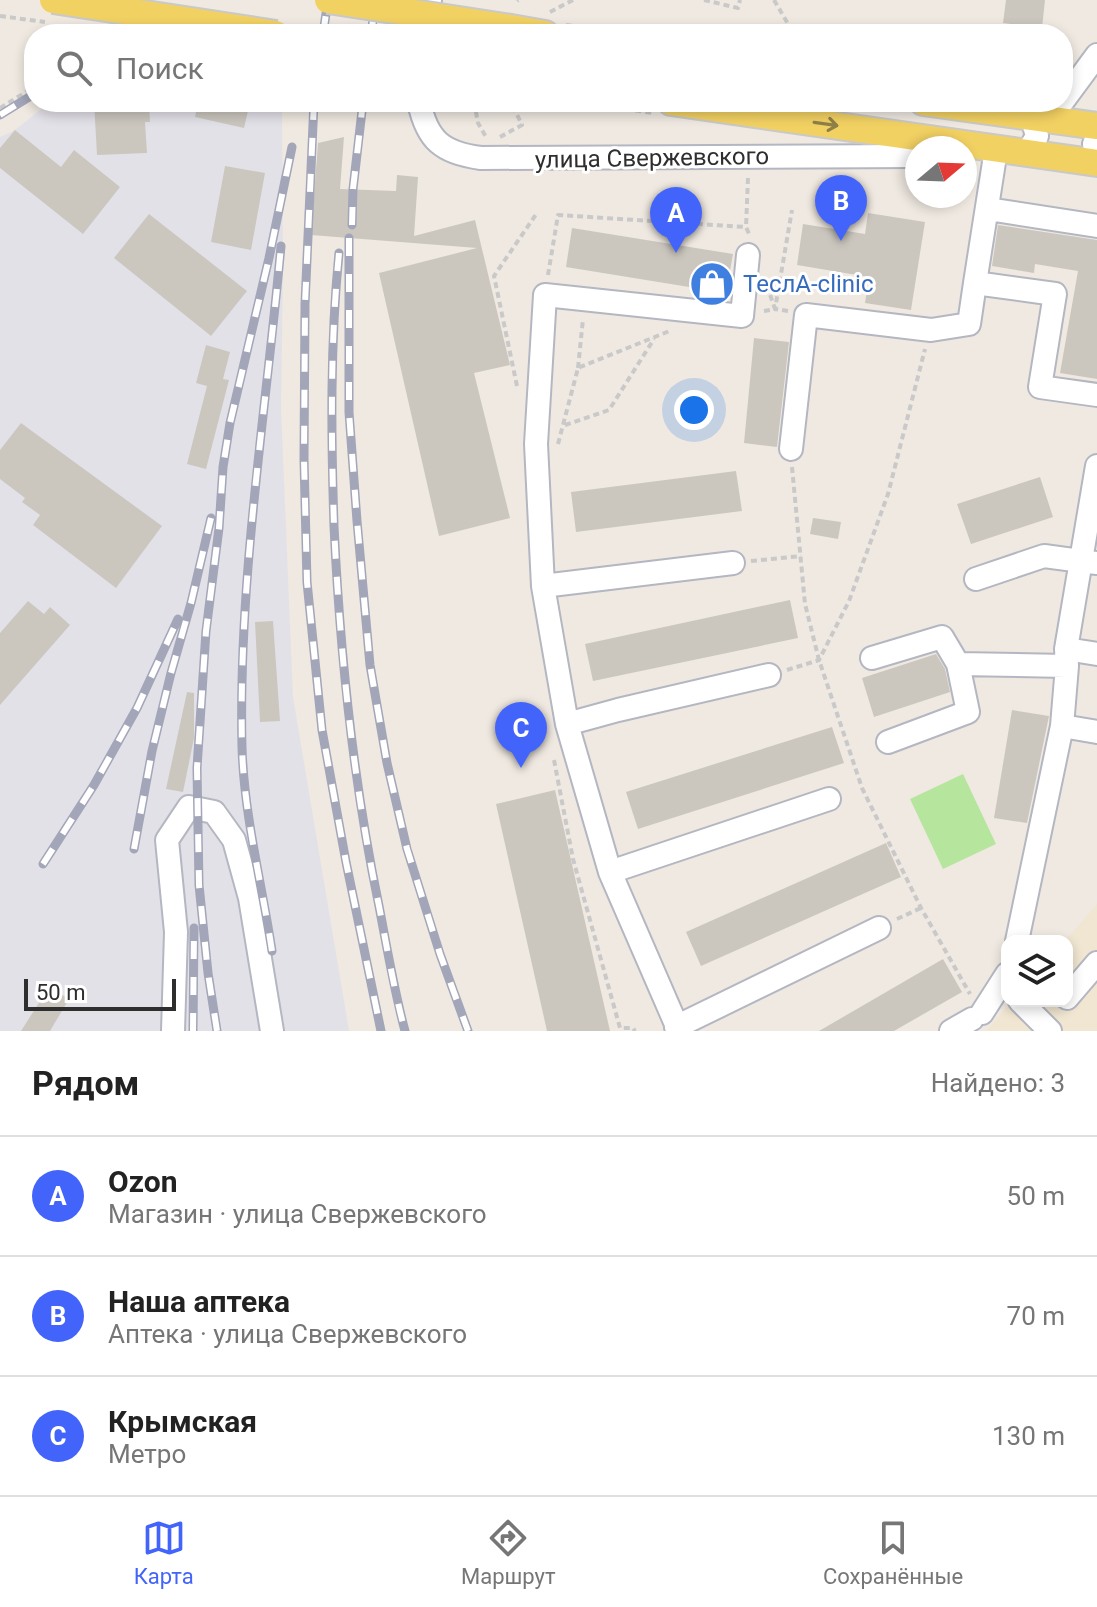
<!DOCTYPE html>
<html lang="ru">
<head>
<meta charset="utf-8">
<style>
	body { margin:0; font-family:Roboto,sans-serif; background:#f6f6f6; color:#222 }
	.controls { position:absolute; right:24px; bottom:24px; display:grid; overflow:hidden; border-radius:16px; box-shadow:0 4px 12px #0003 }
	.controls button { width:72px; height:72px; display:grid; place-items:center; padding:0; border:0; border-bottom:2px solid #e0e0e0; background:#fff; color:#222; font:40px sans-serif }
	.compass { position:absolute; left:905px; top:136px; width:72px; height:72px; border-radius:50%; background:#fff; box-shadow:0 4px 12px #0003; rotate:71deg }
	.scale { position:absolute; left:24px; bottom:20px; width:152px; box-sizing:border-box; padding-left:8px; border:4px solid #2e2e2e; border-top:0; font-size:22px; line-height:28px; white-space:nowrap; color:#2e2e2e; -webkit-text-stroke:6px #fff; paint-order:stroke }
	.you { position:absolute; left:694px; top:410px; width:28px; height:28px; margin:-20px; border:6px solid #fff; border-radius:50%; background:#1a73e8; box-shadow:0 0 0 12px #1a73e833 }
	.badge { display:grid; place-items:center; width:52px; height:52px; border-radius:50%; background:#4264fb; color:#fff; font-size:26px; font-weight:700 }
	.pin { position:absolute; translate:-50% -66px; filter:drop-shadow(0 2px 4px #0008) }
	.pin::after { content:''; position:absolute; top:42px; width:28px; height:24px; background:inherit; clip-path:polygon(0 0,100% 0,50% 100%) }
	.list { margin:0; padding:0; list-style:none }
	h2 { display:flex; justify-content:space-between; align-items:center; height:104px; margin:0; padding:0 32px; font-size:34px }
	h2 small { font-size:26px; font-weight:400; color:#767676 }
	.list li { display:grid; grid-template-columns:52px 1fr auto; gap:24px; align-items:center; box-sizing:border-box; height:120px; padding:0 32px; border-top:2px solid #e0e0e0 }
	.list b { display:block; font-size:30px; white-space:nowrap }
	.list p { margin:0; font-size:26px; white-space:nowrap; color:#767676 }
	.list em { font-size:26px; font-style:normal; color:#767676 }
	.icon { flex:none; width:44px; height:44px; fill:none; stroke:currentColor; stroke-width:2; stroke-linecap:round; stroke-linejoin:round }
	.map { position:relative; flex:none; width:1097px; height:1031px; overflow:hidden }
	.search { position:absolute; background:#fff; box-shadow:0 4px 12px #0003; left:24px; right:24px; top:24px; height:88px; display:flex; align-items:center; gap:20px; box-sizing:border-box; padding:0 28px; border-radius:32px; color:#767676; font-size:30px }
	.sheet { height:464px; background:#fff }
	nav { display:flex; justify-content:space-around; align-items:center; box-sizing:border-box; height:112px; border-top:2px solid #e0e0e0; background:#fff; font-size:22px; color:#767676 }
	nav a { display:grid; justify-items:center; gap:4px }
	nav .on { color:#4264fb }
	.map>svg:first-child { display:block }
	.industrial { fill:#e3e1e8 }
	.education { fill:#f0e6d1 }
	.green { fill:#b6e59e }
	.building { fill:#cbc7bf }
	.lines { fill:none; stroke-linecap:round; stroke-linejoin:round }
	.minor-casing { stroke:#b4b7c1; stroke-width:26 }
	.major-casing { stroke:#c9c9c9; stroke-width:30 }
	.path { stroke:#c9c9c9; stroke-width:4; stroke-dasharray:6 4; stroke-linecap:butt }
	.minor { stroke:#fff; stroke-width:22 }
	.major { stroke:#f2d163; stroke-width:26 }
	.rail-casing { stroke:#a3a6b8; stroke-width:9 }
	.rail { stroke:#fff; stroke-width:6; stroke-dasharray:18; stroke-linecap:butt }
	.major-bridge-casing { stroke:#c9c9c9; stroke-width:30; stroke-linecap:butt }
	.path-bridge { stroke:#c9c9c9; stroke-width:4; stroke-dasharray:6 4; stroke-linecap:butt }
	.major-bridge { stroke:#f2d163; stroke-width:26 }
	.oneway { stroke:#908048 }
	.labels { text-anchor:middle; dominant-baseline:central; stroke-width:6; stroke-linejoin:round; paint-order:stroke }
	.street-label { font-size:24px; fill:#2e2e2e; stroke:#fff }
	.shop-label { font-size:24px; fill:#366cbe; stroke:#fff; text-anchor:start }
</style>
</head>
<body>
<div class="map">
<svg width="1097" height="1031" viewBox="0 0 1097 1031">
	<rect width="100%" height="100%" fill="#efe9e1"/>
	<!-- industrial -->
	<path class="industrial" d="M50 102 282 103 283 271 281 408 293 697 349 1031H0V137L15 130Z"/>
	<!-- education -->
	<path class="education" d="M1097 904V1031H986L1012 1001H1067V941H1065Z"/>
	<!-- green -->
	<path class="green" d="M963 774 996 844 943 869 910 799Z"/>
	<!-- building -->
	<path class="building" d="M1006 0H1045L1042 28 1003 23Z
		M94 102H149L150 122H145L147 153 97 155Z
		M198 102H250L244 128 195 117Z
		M15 130 61 167 74 150 120 187 83 234 0 168V148Z
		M344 137 340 189 396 191 397 175 418 177 414 236 475 220 510 365 474 373 510 518 439 536 379 273 477 248 311 235 318 143Z
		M225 166 265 173 251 250 211 242Z
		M868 213 925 222 911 310 865 303 869 277 797 265 803 224 865 234Z
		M149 214 247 291 211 336 114 258Z
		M998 225 1097 240V379L1060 373 1078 271 1035 264 1034 273 992 266Z
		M572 228 733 254 726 293 566 267Z
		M754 338 789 342 777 447 744 443Z
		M206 345 230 352 223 379 229 380 206 469 187 464 207 386 196 383Z
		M21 423 162 526 116 588 33 525 40 515 22 502 25 498 0 479V450Z
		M736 471 742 511 576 532 571 492Z
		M1040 477 1053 517 971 544 957 504Z
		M813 518 841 522 838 539 810 534Z
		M790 600 798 638 593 681 585 644Z
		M28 601 44 614 50 607 70 625 0 705V633Z
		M273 621 280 721 260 722 255 622Z
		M936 654 945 669 950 692 874 717 862 678Z
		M187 692 194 693V738L183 792 166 789Z
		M1012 710 1049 716 1027 823 994 818Z
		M832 727 844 763 638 829 626 792Z
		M555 790 610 1031H547L496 804Z
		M886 843 901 877 701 966 686 932Z
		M943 959 962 992 894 1031H819Z
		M49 987 69 999 50 1031H21Z"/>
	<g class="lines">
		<!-- minor casing -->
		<g class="minor-casing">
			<path id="minor" d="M423 34 430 0
				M1063 101 1097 55
				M419 102C427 140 442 153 481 158L917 156
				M1097 137 1094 144 1097 156
				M1016 152 1030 148 1037 136 1033 122 1021 115
				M995 156 975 283 1055 294 1040 387 1097 395
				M988 209 1097 226
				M791 449 806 315 931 330 969 324 975 283
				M976 579 1044 556 1097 563
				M543 586 733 563
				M1066 649 1097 654
				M872 658 942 637 958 664
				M567 724 618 710 769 675
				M1062 726 1097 732
				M888 742 968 712 958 664 1067 666
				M610 872 829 799
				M1017 941 1062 726 1067 666 1066 649 1097 466
				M1067 998 1097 963
				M1020 1001 1050 1031
				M982 1013 1007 974
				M676 1027 879 928
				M173 1031 176 932 167 840 189 807 214 812 234 840 250 898 272 1031
				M679 1031 610 872 567 724 543 586 536 444 545 295 742 316 748 255
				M951 1031 972 1019"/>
		</g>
		<!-- major casing -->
		<g class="major-casing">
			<path id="major" d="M511 28 545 34
				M671 102 1097 163
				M923 102 1097 126"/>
		</g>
		<!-- path -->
		<path class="path" d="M704 0 738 8 740 0
			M774 0 794 34
			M517 1 518 0
			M550 12 573 0
			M566 25 631 34
			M474 102 478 123 486 137
			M576 102 653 113
			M0 108 34 87
			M500 137 522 125 511 102
			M748 178 746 227 750 236
			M548 275 558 215 746 227
			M764 311 775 309 767 286
			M788 311 775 309 792 210
			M578 368 583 319
			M517 386 494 276 537 213
			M565 425 609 410 654 339
			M558 444 578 368 672 330
			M792 467 805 604 819 660 862 788 921 908 970 994
			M751 561 801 556
			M787 670 819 660 849 601 888 494 925 349
			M554 760 573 859 620 1028H633L635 1031
			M897 919 921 908"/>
		<!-- minor -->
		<use href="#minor" class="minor"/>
		<!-- major -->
		<use href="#major" class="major"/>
		<!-- rail casing -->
		<g class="rail-casing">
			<path id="rail" d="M110 34 148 0
				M323 34 328 0
				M371 34 376 0
				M314 102 305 304 304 459 307 582 322 730 346 862 381 1031
				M0 115 34 94
				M352 225 353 189 363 102
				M349 238V412L357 521 370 665 387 763 407 849 440 954 468 1031
				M339 253C330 344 331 435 334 526 340 654 353 781 379 906 387 948 394 990 405 1031
				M134 849 152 751 171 673 191 603 211 518
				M43 864 94 785 137 708 178 619
				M272 951C262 884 244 816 242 747 238 581 266 412 281 246
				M193 1031 194 928
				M217 1031 208 973 199 885 197 768 206 631 219 528 223 467 230 423 269 258 292 147"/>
		</g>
		<!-- rail -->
		<use href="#rail" class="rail"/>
		<!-- major-bridge casing -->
		<g class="major-bridge-casing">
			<path id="major-bridge" d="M53 0 276 34
				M328 0 511 28"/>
		</g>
		<!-- path-bridge -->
		<path class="path-bridge" d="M0 16 45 22"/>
		<!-- major-bridge -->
		<use href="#major-bridge" class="major-bridge"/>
	</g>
	<!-- one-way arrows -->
	<defs><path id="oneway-shaft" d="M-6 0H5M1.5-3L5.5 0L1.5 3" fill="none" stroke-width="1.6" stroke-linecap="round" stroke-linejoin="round" transform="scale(2)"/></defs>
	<use class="oneway" href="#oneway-shaft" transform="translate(826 124) rotate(8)"/>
	<!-- icons -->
	<defs>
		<g id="shop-disc" transform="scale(2.3)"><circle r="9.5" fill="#3f7fe0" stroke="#fff"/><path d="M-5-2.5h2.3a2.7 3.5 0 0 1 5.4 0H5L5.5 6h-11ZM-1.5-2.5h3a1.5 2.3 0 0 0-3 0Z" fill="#fff"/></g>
	</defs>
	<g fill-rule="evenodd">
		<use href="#shop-disc" x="712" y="284"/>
	</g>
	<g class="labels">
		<!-- street labels -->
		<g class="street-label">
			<text transform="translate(652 158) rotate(-1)">улица Свержевского</text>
		</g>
		<!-- shop labels -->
		<g class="shop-label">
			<text x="743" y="284">ТеслА-clinic</text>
		</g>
	</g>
</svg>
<div class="controls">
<button><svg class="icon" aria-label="layers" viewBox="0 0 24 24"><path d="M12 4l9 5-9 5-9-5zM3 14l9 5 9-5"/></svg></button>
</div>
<svg class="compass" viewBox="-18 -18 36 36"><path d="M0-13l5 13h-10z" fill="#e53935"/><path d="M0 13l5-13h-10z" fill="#767676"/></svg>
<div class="scale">50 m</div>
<div class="you"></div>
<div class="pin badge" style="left:676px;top:253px">A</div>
<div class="pin badge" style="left:841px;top:241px">B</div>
<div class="pin badge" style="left:521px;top:768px">C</div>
<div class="search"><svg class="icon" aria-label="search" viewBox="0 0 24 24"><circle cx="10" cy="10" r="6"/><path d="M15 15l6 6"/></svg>Поиск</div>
</div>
<section class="sheet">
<h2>Рядом<small>Найдено: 3</small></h2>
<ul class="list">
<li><span class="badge">A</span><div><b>Ozon</b><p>Магазин · улица Свержевского</p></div><em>50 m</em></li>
<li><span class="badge">B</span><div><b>Наша аптека</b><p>Аптека · улица Свержевского</p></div><em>70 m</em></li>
<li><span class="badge">C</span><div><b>Крымская</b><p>Метро</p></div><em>130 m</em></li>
</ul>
</section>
<nav>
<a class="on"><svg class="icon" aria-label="map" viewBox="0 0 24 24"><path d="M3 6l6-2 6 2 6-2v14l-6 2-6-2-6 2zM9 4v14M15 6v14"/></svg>Карта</a>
<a><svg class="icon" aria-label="directions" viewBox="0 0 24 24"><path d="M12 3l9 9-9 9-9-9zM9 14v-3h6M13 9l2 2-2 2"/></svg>Маршрут</a>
<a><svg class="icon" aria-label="saved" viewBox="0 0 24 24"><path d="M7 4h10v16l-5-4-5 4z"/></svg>Сохранённые</a>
</nav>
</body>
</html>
